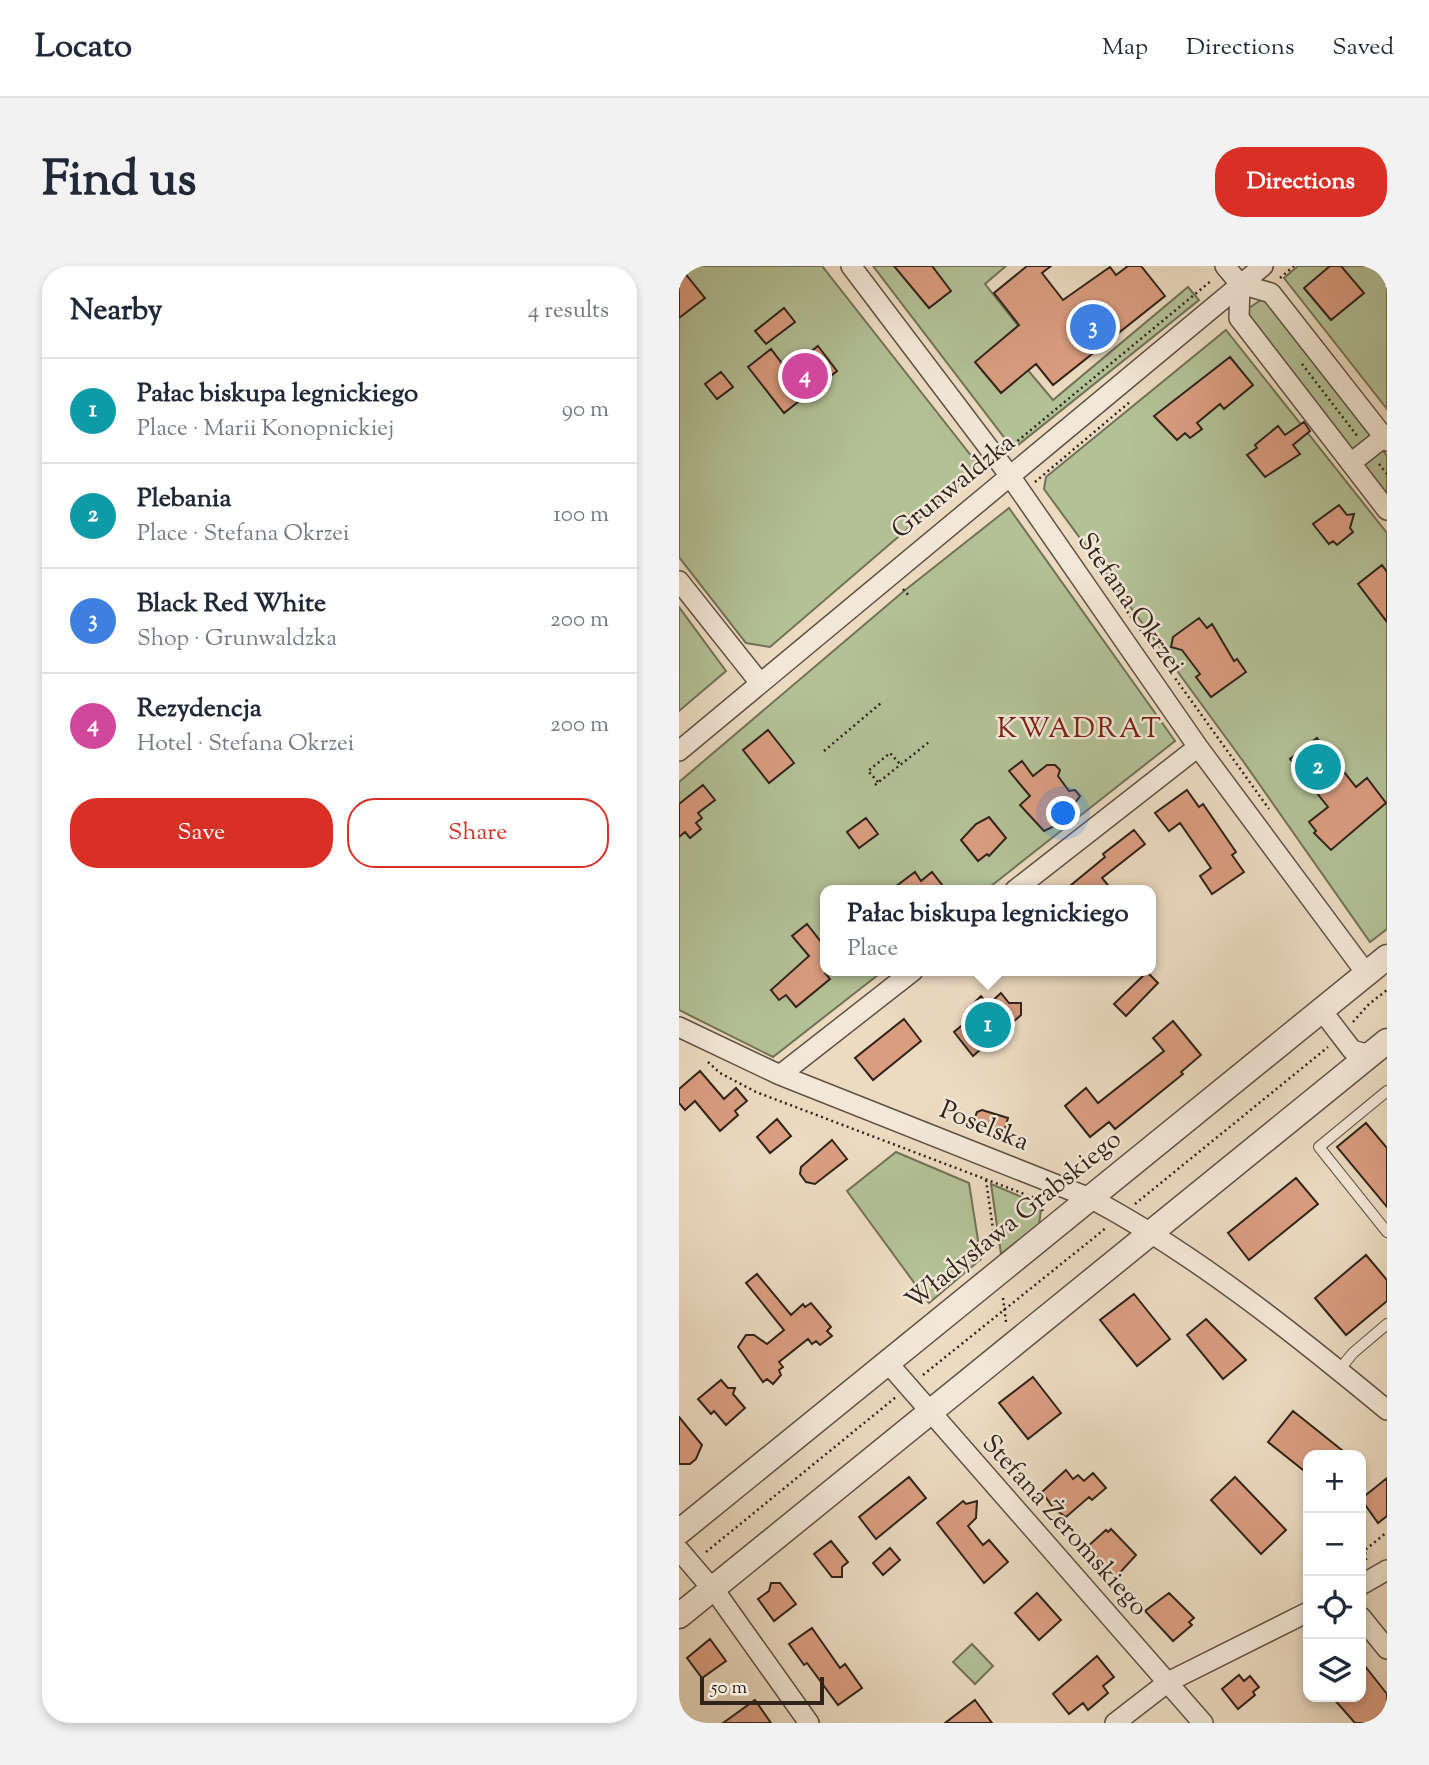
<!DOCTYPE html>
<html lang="en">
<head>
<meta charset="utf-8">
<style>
	body { margin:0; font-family:"Sorts Mill Goudy",serif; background:#f2f2f3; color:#1f2937 }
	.controls { position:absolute; right:21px; bottom:21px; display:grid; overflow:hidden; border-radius:14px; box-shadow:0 4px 10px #0003 }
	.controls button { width:63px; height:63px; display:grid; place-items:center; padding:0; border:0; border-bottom:2px solid #e0e1e3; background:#fff; color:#1f2937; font:35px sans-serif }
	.scale { position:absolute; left:21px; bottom:18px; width:124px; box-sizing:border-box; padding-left:7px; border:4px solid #31231a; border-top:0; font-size:19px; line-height:24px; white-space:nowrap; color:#31231a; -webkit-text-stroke:5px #f3e8d7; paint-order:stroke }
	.you { position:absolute; left:385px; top:548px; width:24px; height:24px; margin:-18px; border:5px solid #fff; border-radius:50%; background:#1a73e8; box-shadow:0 0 0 10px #1a73e833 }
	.badge { display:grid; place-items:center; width:46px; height:46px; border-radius:50%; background:#d93025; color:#fff; font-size:23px; font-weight:700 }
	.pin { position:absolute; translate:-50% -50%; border:4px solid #fff; box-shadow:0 2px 7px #0006 }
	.popup { position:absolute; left:141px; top:619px; width:336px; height:91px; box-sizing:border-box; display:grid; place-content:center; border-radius:14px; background:#fff; filter:drop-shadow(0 2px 5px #0005); font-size:23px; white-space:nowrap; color:#747a83 }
	.popup b { font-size:26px; color:#1f2937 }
	.popup::after { content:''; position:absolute; left:50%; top:100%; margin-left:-14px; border:14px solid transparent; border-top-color:#fff }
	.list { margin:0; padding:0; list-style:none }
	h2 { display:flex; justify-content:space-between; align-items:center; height:91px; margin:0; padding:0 28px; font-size:30px }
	h2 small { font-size:23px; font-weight:400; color:#747a83 }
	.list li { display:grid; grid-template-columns:46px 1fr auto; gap:21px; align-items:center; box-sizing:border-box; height:105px; padding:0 28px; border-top:2px solid #e0e1e3 }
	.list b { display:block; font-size:26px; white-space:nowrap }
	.list p { margin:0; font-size:23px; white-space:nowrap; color:#747a83 }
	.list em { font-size:23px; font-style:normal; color:#747a83 }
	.actions { display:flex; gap:14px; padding:21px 28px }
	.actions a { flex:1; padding:16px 0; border:2px solid #d93025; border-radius:28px; text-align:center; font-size:24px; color:#d93025 }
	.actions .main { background:#d93025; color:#fff }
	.icon { flex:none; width:38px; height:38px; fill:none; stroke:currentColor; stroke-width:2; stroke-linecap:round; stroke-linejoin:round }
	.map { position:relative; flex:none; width:708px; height:1457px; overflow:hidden; border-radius:28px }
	header { display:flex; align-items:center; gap:42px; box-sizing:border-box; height:98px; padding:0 35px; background:#fff; border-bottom:2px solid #e0e1e3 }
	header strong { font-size:33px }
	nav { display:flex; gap:38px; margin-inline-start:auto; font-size:24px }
	.intro { display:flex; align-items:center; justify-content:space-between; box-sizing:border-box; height:168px; padding:0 42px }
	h1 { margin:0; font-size:49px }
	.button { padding:18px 32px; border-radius:28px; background:#d93025; color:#fff; font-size:24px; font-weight:700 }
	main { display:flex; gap:42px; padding:0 42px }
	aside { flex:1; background:#fff; border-radius:28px; box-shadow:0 4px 10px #0003 }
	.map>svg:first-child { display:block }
	.green { fill:#b3c197; stroke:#727258; stroke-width:2 }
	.building { fill:#da9d80; stroke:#31231a; stroke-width:2 }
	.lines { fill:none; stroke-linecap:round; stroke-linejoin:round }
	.service-casing { stroke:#605144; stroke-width:12 }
	.minor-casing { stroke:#605144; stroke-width:22 }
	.tertiary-casing { stroke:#605144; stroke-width:27 }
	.path { stroke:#31231a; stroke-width:2.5; stroke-dasharray:2 3.5; stroke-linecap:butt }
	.service { stroke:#f3e8d7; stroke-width:10 }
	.minor { stroke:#f3e8d7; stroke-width:19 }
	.tertiary { stroke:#f3e8d7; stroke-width:24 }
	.labels { text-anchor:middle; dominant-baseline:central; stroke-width:5; stroke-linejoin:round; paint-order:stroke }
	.street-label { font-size:26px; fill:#31231a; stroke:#f3e8d7 }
	.neighbourhood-label { font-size:28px; letter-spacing:2px; fill:#7a1f14; stroke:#f3e8d7 }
</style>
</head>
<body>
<header>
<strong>Locato</strong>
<nav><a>Map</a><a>Directions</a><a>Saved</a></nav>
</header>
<div class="intro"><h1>Find us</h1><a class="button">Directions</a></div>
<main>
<aside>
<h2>Nearby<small>4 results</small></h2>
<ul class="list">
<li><span class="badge" style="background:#0f9aa8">1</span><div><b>Pałac biskupa legnickiego</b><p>Place · Marii Konopnickiej</p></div><em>90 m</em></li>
<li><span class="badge" style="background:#0f9aa8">2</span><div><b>Plebania</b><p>Place · Stefana Okrzei</p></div><em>100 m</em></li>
<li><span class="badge" style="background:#3f7fe0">3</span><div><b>Black Red White</b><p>Shop · Grunwaldzka</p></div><em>200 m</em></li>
<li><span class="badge" style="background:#d1479c">4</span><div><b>Rezydencja</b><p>Hotel · Stefana Okrzei</p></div><em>200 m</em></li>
</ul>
<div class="actions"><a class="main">Save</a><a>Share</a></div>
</aside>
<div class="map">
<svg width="708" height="1457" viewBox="0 0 708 1457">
	<rect width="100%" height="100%" fill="#ecdbc1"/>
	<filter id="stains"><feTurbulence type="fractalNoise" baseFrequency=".00286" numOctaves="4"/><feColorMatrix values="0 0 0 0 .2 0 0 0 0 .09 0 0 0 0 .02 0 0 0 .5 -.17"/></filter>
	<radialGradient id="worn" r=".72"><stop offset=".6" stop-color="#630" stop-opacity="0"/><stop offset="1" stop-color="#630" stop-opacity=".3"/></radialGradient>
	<!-- green -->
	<path class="green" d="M0 0H143L297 196 296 205 91 381 67 377 0 291Z
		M194 0H327L306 18 352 76 337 90 374 134 509 21 520 34 334 183Z
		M619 0H708V143L605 12Z
		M586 31 708 190V233L563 47Z
		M547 64 708 267V663L691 676 564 495 365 223 367 211Z
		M330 242 496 475 307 624H146V705H204L94 791 0 744V516L225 325Z
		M0 341 47 405 0 445Z
		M217 886 290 917 302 993 250 1037 168 925Z
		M312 918 357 937 362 943 360 959 322 988Z
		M293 1378 314 1400 296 1418 274 1396Z"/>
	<!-- building -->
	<path class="building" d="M0 0 26 32 0 52Z
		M215 0H253L272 25 250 42Z
		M348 0H372L363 7 384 34 431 1 437 9 449 0H462L486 30 374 119 357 98 322 127 296 96 340 59 315 27Z
		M651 0H662L685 27 652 54 625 22Z
		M105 42 116 56 87 78 76 65Z
		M139 80 158 105 105 147 69 101 92 83 108 104Z
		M551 91 574 119 545 143 541 138 518 157 523 163 511 172 506 167 498 174 475 150Z
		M42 106 54 121 38 133 26 118Z
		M625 156 631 165 614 179 621 188 586 211 568 189 578 182 576 179 599 160 606 169Z
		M660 239 668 249 675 248 671 262 674 266 658 279 654 275 650 278 634 258Z
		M703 299 708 306V356L679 318Z
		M520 352 528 362 533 358 555 395 558 393 567 406 532 431 517 411 521 408 503 384 492 381 494 371Z
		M89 464 115 497 90 517 64 484Z
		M638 472 677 521 688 512 707 537 652 584 635 567 637 565 630 556 649 541 611 493Z
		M343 495 354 510 368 499H376L381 504 379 510 390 525 396 524 401 530 382 557 365 565 341 539 351 530 330 505Z
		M24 519 36 534 19 547 23 552 17 557 22 563 11 572 6 566 0 571V538Z
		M508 524 520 541 524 538 557 586 553 589 565 606 533 628 521 610 532 602 501 557 490 565 476 547Z
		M310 551 327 572 310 590 308 588 299 595 282 574 297 558Z
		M187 552 199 568 180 582 168 566Z
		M455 564 466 578 423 612 433 624H386L426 591 424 588Z
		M236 606 242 615 253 606 267 624H212Z
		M128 658 146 681V707L151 713 117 741 107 729 100 734 92 724 130 690 113 670Z
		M468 706 479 717 447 750 435 738Z
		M322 727 330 737H342V749L334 756 335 763 324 776 309 785 302 783 294 790 275 766 299 746 293 739 302 730 309 739Z
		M225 753 242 775 194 814 176 792Z
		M494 755 522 789 502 806 504 808 436 863 430 856 411 871 386 840 407 822 419 837 485 785 474 772Z
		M21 805 45 833 57 822 68 835 56 845 59 849 41 865 16 835 6 844 0 837V823Z
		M303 844 329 852 323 873 307 864 292 862 298 846Z
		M98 853 112 870 91 887 78 871Z
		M687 857 708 882V941L658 881Z
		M153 874 168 893 136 918 127 916 121 908 122 901Z
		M617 912 639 938 570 994 549 967Z
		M687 989 708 1014V1035L667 1069 636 1032Z
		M78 1008 112 1049 124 1038 126 1041 132 1037 152 1061 148 1065 153 1070 141 1079 137 1075 133 1078 129 1073 100 1096 104 1101 100 1104 102 1109 94 1118 88 1113 84 1116 59 1081 67 1069H75L88 1078 105 1064 67 1017Z
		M455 1028 491 1073 458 1100 421 1054Z
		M527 1053 567 1094 544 1113 508 1069Z
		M354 1111 382 1147 349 1173 320 1137Z
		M42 1114 49 1122H56L54 1128 66 1142 47 1159 35 1145 32 1148 19 1133Z
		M614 1145 669 1189H629V1208L589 1176Z
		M0 1151 23 1179 17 1193 11 1198H0Z
		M387 1204 394 1213 399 1209 405 1215 414 1207 427 1222 413 1234 410 1231 387 1251 375 1243 363 1226Z
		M230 1211 247 1232 197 1273 180 1251Z
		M556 1211 607 1264 582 1288 532 1234Z
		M708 1212V1250L699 1257 682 1233Z
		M284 1235 287 1238 298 1235 297 1252 289 1260 304 1279 310 1274 329 1296 305 1317 258 1257Z
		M432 1263 457 1289 437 1311 408 1281 427 1264 429 1266Z
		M152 1275 169 1296 163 1301V1311H153L135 1288Z
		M211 1282 221 1294 204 1309 194 1297Z
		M92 1317H101L117 1338 95 1355 79 1333 90 1325Z
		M358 1327 382 1354 360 1374 336 1347Z
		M490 1327 515 1352 510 1356 513 1359 494 1375 466 1345Z
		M133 1362 161 1402 166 1398 183 1422 159 1439 128 1397 125 1399 110 1378Z
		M31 1373 47 1395 23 1412 8 1392Z
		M418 1390 435 1411 424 1420 429 1427 409 1444 404 1437 390 1448 374 1428Z
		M682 1395 708 1428V1457H676L653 1431H682Z
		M560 1409 565 1415 571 1410 580 1421 574 1426 576 1429 559 1443 543 1423Z
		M76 1434 92 1457H44Z
		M296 1434 313 1457H266Z"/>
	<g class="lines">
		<!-- service casing -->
		<g class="service-casing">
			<path id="service" d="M708 825 640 881 708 966
				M660 1104 674 1087 708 1058"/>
		</g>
		<!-- minor casing -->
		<g class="minor-casing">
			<path id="minor" d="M172 0 331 210 519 481 687 707
				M546 0 561 18 592 27 708 175
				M561 18 560 52 708 244
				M672 197 705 171
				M0 315 81 417
				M0 485 584 0
				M336 624 519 481
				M649 738 647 750 673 784 691 789
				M0 761 101 809 411 932C515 987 616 1068 708 1144
				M101 809 234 705
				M208 1096 524 1457
				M0 1284 41 1332 130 1457
				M682 1319 708 1304
				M682 1351 708 1383
				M436 1457 489 1416 629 1346"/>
		</g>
		<!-- tertiary casing -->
		<g class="tertiary-casing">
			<path id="tertiary" d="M0 1266 708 691
				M0 1350 708 775"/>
		</g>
		<!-- path -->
		<path class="path" d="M601 12 615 0
			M623 98 679 171
			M330 182 533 14
			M700 198 708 208
			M356 216 452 135
			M224 323 231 331
			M445 341 590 543
			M145 485 202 437
			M199 516 189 505 211 487 221 498
			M196 519 250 476
			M674 756 690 738 708 724
			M29 796 41 807 77 826 356 932 364 945
			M307 914 317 984
			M456 938 649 781
			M324 1032 327 1056
			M244 1109 427 962
			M27 1286 217 1131
			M687 1294 686 1284 708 1266"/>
		<!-- service -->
		<use href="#service" class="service"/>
		<!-- minor -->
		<use href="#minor" class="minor"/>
		<!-- tertiary -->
		<use href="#tertiary" class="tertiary"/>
	</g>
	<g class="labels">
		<!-- street labels -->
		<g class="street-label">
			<text transform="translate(275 221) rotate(-39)">Grunwaldzka</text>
			<text transform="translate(451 338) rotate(55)">Stefana Okrzei</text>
			<text transform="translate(305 861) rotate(22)">Poselska</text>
			<text transform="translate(335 955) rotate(-39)">Władysława Grabskiego</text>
			<text transform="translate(385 1260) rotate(48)">Stefana Żeromskiego</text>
		</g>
		<!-- neighbourhood labels -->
		<g class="neighbourhood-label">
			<text x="401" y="464">KWADRAT</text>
		</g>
	</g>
	<rect width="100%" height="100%" filter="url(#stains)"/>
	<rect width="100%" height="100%" fill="url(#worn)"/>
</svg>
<div class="controls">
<button>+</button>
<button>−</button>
<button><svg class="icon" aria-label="locate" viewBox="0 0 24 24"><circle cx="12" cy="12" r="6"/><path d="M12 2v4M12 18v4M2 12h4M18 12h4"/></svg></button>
<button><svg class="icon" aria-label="layers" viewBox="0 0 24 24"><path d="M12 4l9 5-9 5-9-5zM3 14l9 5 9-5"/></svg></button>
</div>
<div class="scale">50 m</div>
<div class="you"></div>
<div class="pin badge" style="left:309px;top:759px;background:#0f9aa8">1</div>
<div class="popup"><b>Pałac biskupa legnickiego</b>Place</div>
<div class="pin badge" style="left:639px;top:501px;background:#0f9aa8">2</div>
<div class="pin badge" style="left:414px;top:61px;background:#3f7fe0">3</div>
<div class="pin badge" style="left:126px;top:110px;background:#d1479c">4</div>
</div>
</main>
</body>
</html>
